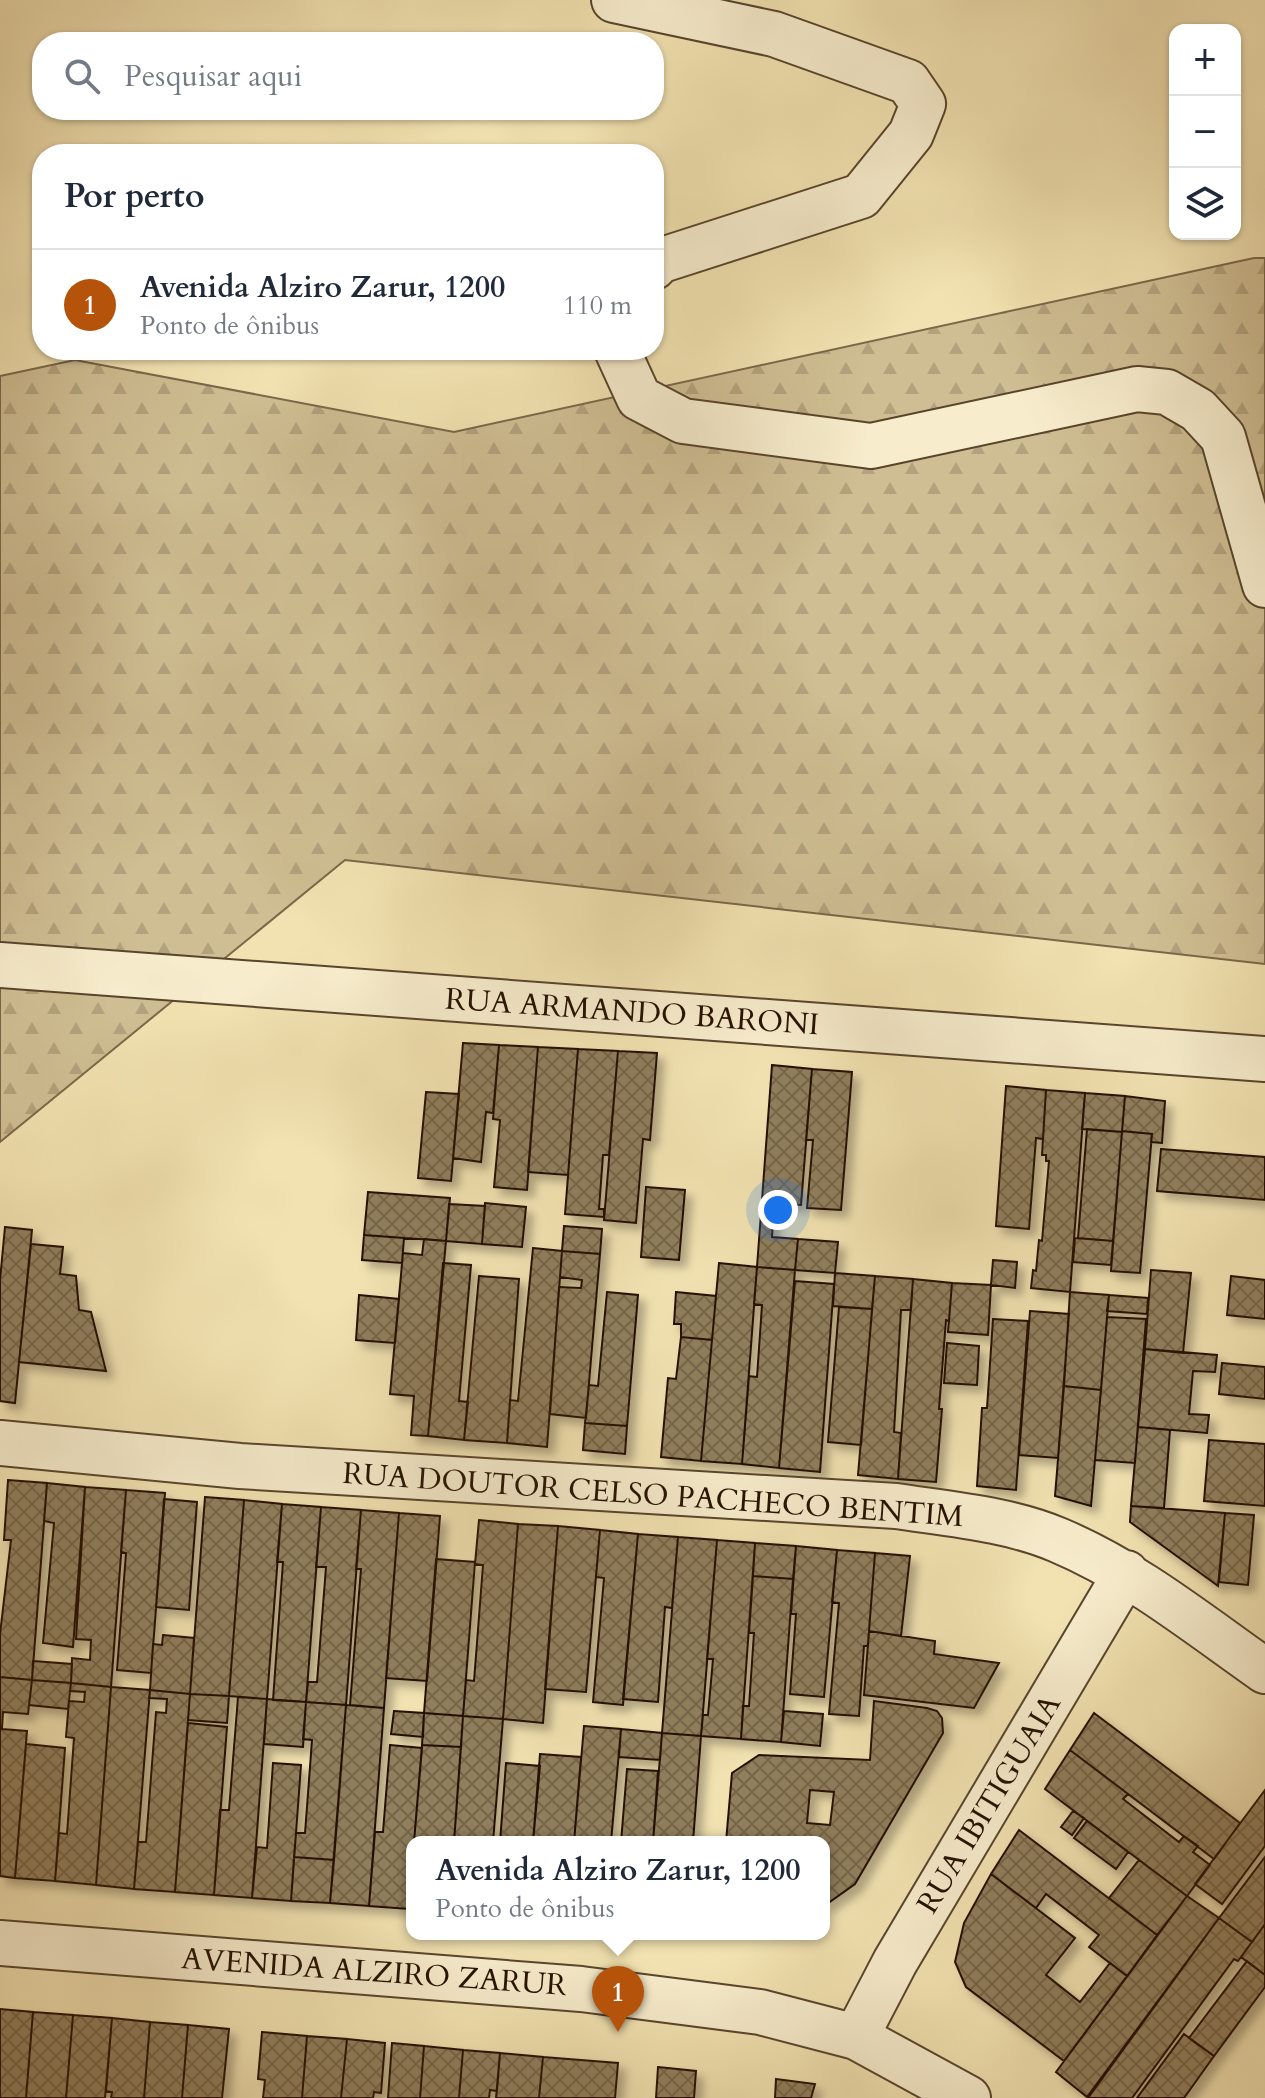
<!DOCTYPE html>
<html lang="pt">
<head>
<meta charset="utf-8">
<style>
	body { margin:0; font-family:Cardo,serif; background:#f2f2f3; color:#1f2937 }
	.controls { position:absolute; right:24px; top:24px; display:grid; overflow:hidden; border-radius:16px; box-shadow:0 2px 6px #0004 }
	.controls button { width:72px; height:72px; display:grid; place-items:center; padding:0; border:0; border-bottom:2px solid #e0e1e3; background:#fff; color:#1f2937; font:40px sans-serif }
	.you { position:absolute; left:778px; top:1210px; width:28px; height:28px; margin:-20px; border:6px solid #fff; border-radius:50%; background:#1a73e8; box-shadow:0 0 0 12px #1a73e833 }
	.badge { display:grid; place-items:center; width:52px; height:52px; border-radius:50%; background:#b45309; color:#fff; font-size:26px; font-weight:700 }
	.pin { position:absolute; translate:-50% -66px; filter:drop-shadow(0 2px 4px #0008) }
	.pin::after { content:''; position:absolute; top:42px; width:28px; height:24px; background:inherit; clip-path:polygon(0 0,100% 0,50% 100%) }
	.popup { position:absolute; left:406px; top:1836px; width:424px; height:104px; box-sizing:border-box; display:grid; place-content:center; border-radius:16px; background:#fff; filter:drop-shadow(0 2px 6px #0005); font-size:26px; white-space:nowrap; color:#747a83 }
	.popup b { font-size:30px; color:#1f2937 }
	.popup::after { content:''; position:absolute; left:50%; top:100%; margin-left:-16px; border:16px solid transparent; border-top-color:#fff }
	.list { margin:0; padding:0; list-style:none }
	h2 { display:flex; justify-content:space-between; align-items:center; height:104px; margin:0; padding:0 32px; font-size:34px }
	h2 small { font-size:26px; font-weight:400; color:#747a83 }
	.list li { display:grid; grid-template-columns:52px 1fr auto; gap:24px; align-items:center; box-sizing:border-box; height:112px; padding:0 32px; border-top:2px solid #e0e1e3 }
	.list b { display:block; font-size:30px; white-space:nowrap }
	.list p { margin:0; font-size:26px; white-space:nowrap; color:#747a83 }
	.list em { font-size:26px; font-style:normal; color:#747a83 }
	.icon { flex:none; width:44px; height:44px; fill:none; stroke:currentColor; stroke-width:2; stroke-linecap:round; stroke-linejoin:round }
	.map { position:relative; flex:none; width:1265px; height:2098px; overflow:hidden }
	.search { position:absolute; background:#fff; box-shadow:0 2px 6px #0004; left:32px; top:32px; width:632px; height:88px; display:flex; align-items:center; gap:20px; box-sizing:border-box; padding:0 28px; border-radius:32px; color:#747a83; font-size:30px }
	.panel { position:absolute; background:#fff; box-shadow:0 2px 6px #0004; left:32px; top:144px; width:632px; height:216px; border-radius:32px }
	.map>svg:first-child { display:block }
	.forest { fill:url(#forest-firs); stroke:#7a684a; stroke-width:2 }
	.building { fill:url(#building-cross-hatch); stroke:#251100; stroke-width:2; fill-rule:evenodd; filter:url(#shadow) }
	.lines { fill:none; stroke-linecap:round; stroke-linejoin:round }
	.minor-casing { stroke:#58452c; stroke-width:48 }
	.tertiary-casing { stroke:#58452c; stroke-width:48 }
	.minor { stroke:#f7eccc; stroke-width:44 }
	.tertiary { stroke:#f7eccc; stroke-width:44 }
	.labels { text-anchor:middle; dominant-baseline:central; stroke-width:6; stroke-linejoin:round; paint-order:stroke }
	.street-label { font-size:30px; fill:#251100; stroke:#f7eccc }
</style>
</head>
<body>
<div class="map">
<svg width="1265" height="2098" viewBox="0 0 1265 2098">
	<defs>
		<pattern id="forest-firs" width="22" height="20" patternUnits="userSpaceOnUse" patternTransform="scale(2)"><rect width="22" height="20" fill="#cfbe93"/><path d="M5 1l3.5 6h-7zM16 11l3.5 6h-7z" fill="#b2a27d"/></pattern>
		<pattern id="building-cross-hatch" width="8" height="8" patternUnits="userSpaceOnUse" patternTransform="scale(2)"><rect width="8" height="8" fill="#907e5c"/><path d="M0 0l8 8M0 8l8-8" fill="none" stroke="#75664a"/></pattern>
		<filter id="shadow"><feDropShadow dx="7" dy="7" stdDeviation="4" flood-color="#0004"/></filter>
	</defs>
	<rect width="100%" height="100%" fill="#f2e2b1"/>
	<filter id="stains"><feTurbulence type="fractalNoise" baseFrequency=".0025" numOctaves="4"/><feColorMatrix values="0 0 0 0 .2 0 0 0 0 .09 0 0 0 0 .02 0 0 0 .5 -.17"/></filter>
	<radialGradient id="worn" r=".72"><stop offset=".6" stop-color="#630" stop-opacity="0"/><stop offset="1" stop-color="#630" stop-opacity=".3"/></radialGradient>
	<!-- forest -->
	<path class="forest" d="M1254 258H1265V964L345 860 0 1142V376L75 360 454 432Z"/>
	<!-- building -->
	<path class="building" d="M463 1043 499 1045 493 1113 486 1112 481 1162 453 1158Z
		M499 1045 538 1047 527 1190 494 1187 500 1120 493 1119Z
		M538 1047 578 1049 568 1175 528 1172Z
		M578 1049 618 1051 609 1155H603L599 1209H604V1217L565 1214Z
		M618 1051 657 1053 650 1140 643 1139 636 1223 604 1220Z
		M772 1065 812 1069 801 1205 774 1203 772 1237 798 1239 795 1270 757 1267Z
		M812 1069 852 1072 841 1210 807 1208 813 1140H806Z
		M1006 1086 1046 1090 1043 1139 1036 1138 1029 1229 996 1226Z
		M1046 1090 1085 1093 1070 1292 1031 1288 1033 1270 1036 1271 1039 1240 1042 1241 1049 1161H1046V1155H1042Z
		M426 1092 459 1094 451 1181 418 1178Z
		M1085 1093 1125 1096 1122 1132 1082 1129Z
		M1125 1096 1165 1101 1162 1143 1151 1142 1152 1134 1122 1131Z
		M1087 1129 1122 1132 1113 1241 1078 1238Z
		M1122 1131 1152 1134 1140 1273 1111 1271Z
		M1161 1149 1265 1157V1200L1157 1191Z
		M646 1187 685 1190 679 1260 641 1257Z
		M368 1192 450 1198 446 1241 364 1235Z
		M485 1203 526 1207 522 1247 482 1244Z
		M449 1204 485 1206 482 1244 446 1241Z
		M564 1226 602 1229 600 1254 562 1251Z
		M5 1227 32 1230 15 1403 0 1401V1280Z
		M364 1235 404 1238 402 1263 362 1260Z
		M1075 1238 1113 1241 1111 1265 1073 1262Z
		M424 1239 446 1241 428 1436 411 1435 414 1396 390 1394 403 1253 422 1255Z
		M798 1239 838 1242 835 1273 795 1270Z
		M31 1244 63 1247 60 1274 76 1276 79 1310 91 1312 106 1371 19 1362Z
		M533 1248 562 1251 547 1447 507 1443 510 1400 518 1401Z
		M562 1251 600 1254 586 1418 550 1414 559 1287 581 1288 582 1280 560 1277Z
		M993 1260 1017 1262 1015 1288 991 1285Z
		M443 1263 471 1265 459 1401 468 1402 464 1440 428 1436Z
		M719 1263 757 1267 742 1464 701 1461Z
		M757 1267 795 1270 779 1468 742 1464 749 1376 757 1377 762 1305 754 1304Z
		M1151 1270 1191 1273 1183 1353 1145 1349Z
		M835 1273 875 1276 872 1309 833 1306Z
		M479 1276 519 1279 507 1443 464 1440Z
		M875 1276 913 1279 911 1310H901L894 1432 901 1433 898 1479 858 1475Z
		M1231 1276 1265 1280V1319L1227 1315Z
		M913 1279 952 1283 949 1321 946 1320 939 1409H942L936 1482 898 1479Z
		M795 1281 834 1284 820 1472 779 1468Z
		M952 1283 991 1285 988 1335 948 1332Z
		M607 1292 638 1295 627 1426 585 1423 589 1385 598 1386Z
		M676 1292 716 1296 712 1340 681 1337V1324H674Z
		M1070 1292 1109 1295 1101 1390 1064 1386Z
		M359 1295 399 1299 395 1343 356 1340Z
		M1109 1295 1148 1298 1147 1314 1107 1311Z
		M839 1307 872 1309 861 1445 828 1442Z
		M1030 1311 1069 1314 1058 1458 1019 1455Z
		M1107 1317 1146 1319 1135 1463 1095 1460Z
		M993 1319 1028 1321 1016 1490 977 1486 982 1408H987Z
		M681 1337 712 1340 701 1461 661 1457 668 1378 676 1379Z
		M947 1343 979 1346 977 1385 944 1383Z
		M1145 1349 1217 1355 1215 1372 1193 1371 1189 1414 1209 1415 1207 1433 1138 1427Z
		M1222 1363 1265 1367V1399L1219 1394Z
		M1064 1386 1101 1390 1091 1506 1055 1496Z
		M585 1423 627 1426 625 1454 583 1450Z
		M1138 1427 1170 1430 1164 1508 1131 1506Z
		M1209 1440 1265 1444V1506L1204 1501Z
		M8 1480 47 1483 32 1680 0 1677V1634L11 1540H4Z
		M47 1483 85 1487 73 1647 43 1643 54 1523 44 1521Z
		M85 1487 126 1490 111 1687 71 1683 72 1658 90 1660 91 1640 76 1639Z
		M126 1490 165 1493 151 1673 117 1670 126 1553 121 1552Z
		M205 1497 244 1500 229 1696 190 1694Z
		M164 1499 197 1502 189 1610 156 1607Z
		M244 1500 282 1504 267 1699 229 1696Z
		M282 1504 321 1507 306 1702 273 1700 283 1562H277Z
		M1131 1506 1225 1513 1218 1586 1130 1522Z
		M321 1507 361 1510 346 1705 306 1702 308 1682H317L326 1567H316Z
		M361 1510 399 1513 384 1708 350 1705 361 1569H356Z
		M399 1513 440 1516 427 1681 386 1678Z
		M1225 1513 1254 1515 1248 1585 1219 1582Z
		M479 1520 518 1524 503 1719 463 1716 466 1680 474 1681 483 1565 475 1564Z
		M518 1524 558 1526 543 1723 503 1719Z
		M558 1526 600 1530 586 1692 545 1689Z
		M600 1530 638 1534 623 1705 593 1702 604 1578 596 1577Z
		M638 1534 678 1537 672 1608 665 1607 658 1702 623 1699Z
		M678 1537 717 1540 701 1736 662 1733Z
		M717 1540 755 1543 741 1739 701 1736 703 1715H708L713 1659H707Z
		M755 1543 796 1546 793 1579 753 1576Z
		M796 1546 837 1550 824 1697 790 1694 796 1614H791Z
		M837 1550 875 1553 869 1631 868 1646H864L859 1716 829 1714 839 1603 832 1602Z
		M875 1553 910 1556 901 1636 869 1631Z
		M436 1559 475 1562 463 1716 424 1713Z
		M753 1576 793 1579 781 1742 741 1739 743 1706H749L754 1633H749Z
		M869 1631 935 1641 934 1654 999 1663 974 1708 864 1695Z
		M163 1635 194 1638 190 1694 150 1690 153 1644 162 1645Z
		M33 1661 72 1664 71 1683 32 1680Z
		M0 1677 32 1680 28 1714 3 1712 2 1729 27 1731 15 1878 0 1876Z
		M32 1680 71 1683 68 1709 29 1705Z
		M71 1683 111 1687 96 1885 55 1881 59 1833 67 1834 74 1738 66 1737 69 1701 84 1702 85 1692 70 1691Z
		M111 1687 150 1690 134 1889 96 1885Z
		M150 1690 190 1694 175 1892 134 1889 138 1842H146L156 1712 166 1713 167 1699 149 1698Z
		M190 1694 229 1696 227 1723 188 1720Z
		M238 1697 267 1699 252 1898 214 1895 220 1810H229Z
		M267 1699 306 1702 303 1747 264 1744Z
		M874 1701 927 1708 937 1711 942 1718 943 1733 855 1884 824 1906V1842H726L732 1773 759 1755 870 1760ZM810 1790 834 1792 830 1825 807 1823Z
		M306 1702 346 1705 334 1860 294 1857 296 1833H305L312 1740 303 1739Z
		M346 1705 384 1708 369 1906 330 1903Z
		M394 1711 424 1713 423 1737 391 1734Z
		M784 1711 823 1714 820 1746 781 1742Z
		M424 1713 463 1716 461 1747 422 1745Z
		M1094 1713 1240 1823 1214 1859 1070 1750Z
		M463 1716 503 1719 493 1842H454Z
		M188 1723 227 1727 214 1895 175 1892Z
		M584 1726 621 1729 611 1842H574Z
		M621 1729 662 1733 660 1760 619 1757Z
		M662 1733 701 1736 693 1842H653Z
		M26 1744 65 1748 55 1881 15 1878Z
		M390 1745 422 1748 414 1842H412L409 1909 369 1906 375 1832H383Z
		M422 1745 461 1747 454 1842H414Z
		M1070 1750 1128 1794 1123 1799 1179 1842 1184 1836 1198 1846 1193 1852 1210 1865 1187 1896 1045 1789Z
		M540 1754 581 1757 574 1842H533Z
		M273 1763 301 1765 291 1901 252 1898 257 1847 267 1848Z
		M506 1763 540 1766 533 1842H500Z
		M627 1769 658 1771 653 1842H621Z
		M1265 1790V1846L1222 1904 1195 1884Z
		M1073 1811 1084 1818 1072 1835 1061 1827Z
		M1087 1821 1128 1852 1116 1869 1074 1838Z
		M1019 1830 1157 1935 1127 1976 1089 1947 1099 1935 1046 1894 1036 1908 991 1874Z
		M294 1857 334 1860 330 1903 291 1901Z
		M1265 1857V1924L1252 1942 1219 1918Z
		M1139 1860 1187 1896 1157 1935 1109 1898Z
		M991 1874 1075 1938 1046 1975 1080 2002 1110 1963 1127 1976 1064 2061 966 1987 955 1962 964 1923Z
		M1187 1896 1219 1918 1087 2097 1056 2072Z
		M1219 1918 1252 1942 1241 1957 1238 1961 1234 1959 1132 2098H1088Z
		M1265 1924V1975L1241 1957Z
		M1247 1961 1265 1975V1987L1214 2056 1189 2038Z
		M0 2009 33 2012 26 2098H0Z
		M33 2012 73 2015 66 2098H26Z
		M73 2015 112 2018 105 2098H66Z
		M112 2018 150 2022 144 2098H111L112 2092 106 2091Z
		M150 2022 188 2025 182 2098H144Z
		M188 2025 229 2029 222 2098H182Z
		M262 2032 307 2036 302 2098H263L265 2080 258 2079Z
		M1184 2034 1214 2056 1184 2098H1137Z
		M307 2036 347 2039 341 2098H302Z
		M347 2039 385 2043 381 2093 374 2092 373 2098H341Z
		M392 2043 424 2046 420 2098H388Z
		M424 2046 463 2050 459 2098H420Z
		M463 2050 500 2053 497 2091 490 2090 489 2098H459Z
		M500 2053 543 2057 539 2098H496Z
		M543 2057 618 2063 615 2098H539Z
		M658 2067 696 2071 694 2098H656Z
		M776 2079 815 2084 811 2098H775Z"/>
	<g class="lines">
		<!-- minor casing -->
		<g class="minor-casing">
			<path id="minor" d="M614 0 774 34 908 82 923 104 911 134 861 196 659 261 654 267
				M617 350 639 398 683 421 871 446 1137 389 1167 392 1198 410 1223 437 1265 585
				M0 965 1265 1059
				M0 1443 240 1466 896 1506C949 1514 1009 1519 1058 1540 1134 1572 1198 1624 1265 1671
				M856 2037 895 1962 1126 1573"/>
		</g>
		<!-- tertiary casing -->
		<g class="tertiary-casing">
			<path id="tertiary" d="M0 1943 581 1989 760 2012 856 2037 968 2098"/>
		</g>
		<!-- minor -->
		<use href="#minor" class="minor"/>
		<!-- tertiary -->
		<use href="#tertiary" class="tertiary"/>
	</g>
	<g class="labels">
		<!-- street labels -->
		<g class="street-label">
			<text transform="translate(632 1012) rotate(4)">RUA ARMANDO BARONI</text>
			<text transform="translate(653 1495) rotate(4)">RUA DOUTOR CELSO PACHECO BENTIM</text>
			<text transform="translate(989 1804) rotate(-59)">RUA IBITIGUAIA</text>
			<text transform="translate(374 1972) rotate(4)">AVENIDA ALZIRO ZARUR</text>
		</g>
	</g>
	<rect width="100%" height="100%" filter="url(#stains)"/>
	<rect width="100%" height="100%" fill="url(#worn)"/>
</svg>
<div class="controls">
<button>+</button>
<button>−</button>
<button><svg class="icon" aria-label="layers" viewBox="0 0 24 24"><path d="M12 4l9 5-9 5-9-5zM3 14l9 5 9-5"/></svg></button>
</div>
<div class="you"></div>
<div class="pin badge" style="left:618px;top:2032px">1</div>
<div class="popup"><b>Avenida Alziro Zarur, 1200</b>Ponto de ônibus</div>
<div class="search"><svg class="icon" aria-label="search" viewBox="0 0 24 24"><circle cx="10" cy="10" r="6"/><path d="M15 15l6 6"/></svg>Pesquisar aqui</div>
<section class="panel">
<h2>Por perto<small></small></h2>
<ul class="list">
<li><span class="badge">1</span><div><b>Avenida Alziro Zarur, 1200</b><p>Ponto de ônibus</p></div><em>110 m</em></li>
</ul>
</section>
</div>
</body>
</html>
